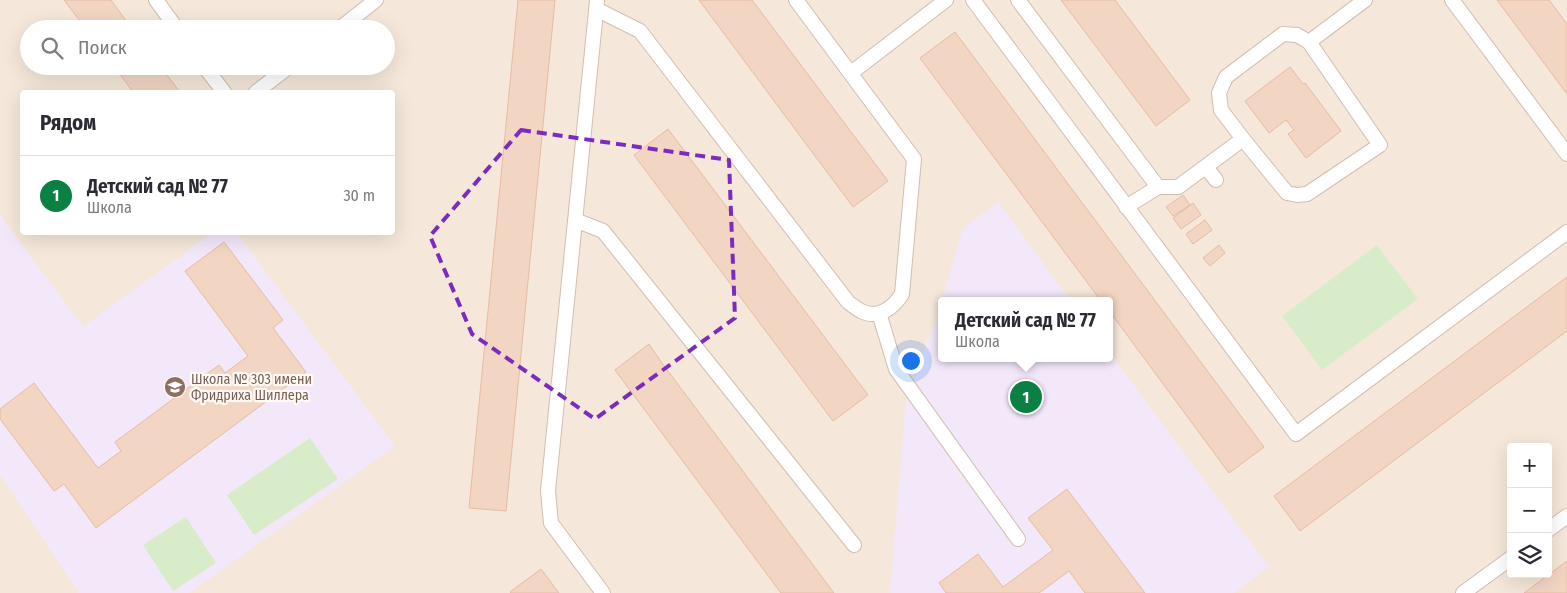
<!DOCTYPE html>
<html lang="ru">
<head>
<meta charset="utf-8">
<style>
	body { margin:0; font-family:"Fira Sans Condensed",sans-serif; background:#f2f2f3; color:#2b2b33 }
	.controls { position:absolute; right:15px; bottom:15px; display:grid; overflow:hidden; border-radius:5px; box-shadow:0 5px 20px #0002 }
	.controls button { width:45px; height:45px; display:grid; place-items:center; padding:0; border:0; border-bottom:1px solid #e1e1e2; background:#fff; color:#2b2b33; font:25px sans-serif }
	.you { position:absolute; left:910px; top:360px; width:18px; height:18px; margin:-12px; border:4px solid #fff; border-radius:50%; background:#1a73e8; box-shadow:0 0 0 8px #1a73e833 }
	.badge { display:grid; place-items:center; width:32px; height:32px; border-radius:50%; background:#0b8043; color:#fff; font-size:16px; font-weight:700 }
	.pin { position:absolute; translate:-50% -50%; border:2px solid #fff; box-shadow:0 1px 5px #0006 }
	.popup { position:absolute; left:938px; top:297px; width:175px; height:65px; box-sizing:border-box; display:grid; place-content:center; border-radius:5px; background:#fff; filter:drop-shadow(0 1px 4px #0005); font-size:16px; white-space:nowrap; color:#7c7c81 }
	.popup b { font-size:19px; color:#2b2b33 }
	.popup::after { content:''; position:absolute; left:50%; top:100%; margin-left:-10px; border:10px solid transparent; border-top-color:#fff }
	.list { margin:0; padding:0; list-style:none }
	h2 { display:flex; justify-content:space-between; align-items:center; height:65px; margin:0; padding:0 20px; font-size:21px }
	h2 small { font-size:16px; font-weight:400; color:#7c7c81 }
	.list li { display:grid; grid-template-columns:32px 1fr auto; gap:15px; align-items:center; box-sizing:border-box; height:80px; padding:0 20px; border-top:1px solid #e1e1e2 }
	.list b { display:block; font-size:19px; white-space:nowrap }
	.list p { margin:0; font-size:16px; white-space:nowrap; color:#7c7c81 }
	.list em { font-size:16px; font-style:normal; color:#7c7c81 }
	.icon { flex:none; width:28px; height:28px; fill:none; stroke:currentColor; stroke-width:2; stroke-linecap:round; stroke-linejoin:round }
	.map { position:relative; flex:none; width:1567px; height:593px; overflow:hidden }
	.search { position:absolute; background:#fff; box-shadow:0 5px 20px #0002; left:20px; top:20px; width:375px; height:55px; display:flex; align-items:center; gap:12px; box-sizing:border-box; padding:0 18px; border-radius:28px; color:#7c7c81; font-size:19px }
	.panel { position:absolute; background:#fff; box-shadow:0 5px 20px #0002; left:20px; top:90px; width:375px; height:145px; border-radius:5px }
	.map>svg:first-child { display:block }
	.residential { fill:#f5e8da; fill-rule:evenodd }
	.education { fill:#f3e8fa }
	.park { fill:#d8ecc9 }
	.building { fill:#f3d5c3; stroke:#e6bba3 }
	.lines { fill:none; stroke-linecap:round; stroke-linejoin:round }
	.lane-casing { stroke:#d1beb0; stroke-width:16 }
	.lane { stroke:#fff; stroke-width:14 }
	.marked { fill:none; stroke:#7b2cbf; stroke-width:4; stroke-dasharray:10 6; stroke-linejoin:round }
	.labels { text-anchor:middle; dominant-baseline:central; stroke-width:4.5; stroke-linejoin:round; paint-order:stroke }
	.education-label { font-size:14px; fill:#785e54; stroke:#fffaf3; text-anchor:start }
</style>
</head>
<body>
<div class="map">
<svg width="1567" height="593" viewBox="0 0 1567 593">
	<rect width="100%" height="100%" fill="#fdf6ec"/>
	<!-- residential -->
	<path class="residential" d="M0 0H1567V593H0ZM29 29H386V66H29ZM22 92H392V232H22ZM942 301H1110V358H942ZM1511 447H1548V574H1511Z"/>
	<!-- education -->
	<path class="education" d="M998 202 1071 301H942V358H1110V353L1269 567 1233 593H890L906 400 921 388 915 379 918 365 934 326 963 229Z
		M0 215 83 327 212 233H237L395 446 189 593H79L0 475Z"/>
	<!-- park -->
	<path class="park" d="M1377 245 1418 299 1322 370 1282 316Z
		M310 438 338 479 254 535 227 495Z
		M186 517 216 563 173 591 143 545Z"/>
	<!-- building -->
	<path class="building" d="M64 0H111L132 29H86Z
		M518 0H555L506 511 469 508Z
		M699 0H752L888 181 853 207Z
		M1061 0H1115L1190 100 1156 126Z
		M1497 0H1549L1567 24V94Z
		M955 32 1264 447 1229 473 1110 312V301H1101L920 58Z
		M114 66H160L180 92H133Z
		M1290 67 1303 84 1305 83 1341 131 1306 158 1288 134 1294 130 1286 120 1269 133 1245 101Z
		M668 129 868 395 833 421 634 155Z
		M1183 195 1190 205 1173 216 1166 207Z
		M1193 203 1201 215 1181 229 1173 218Z
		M1205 220 1212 230 1193 244 1186 234Z
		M224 242 283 320 273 328 306 372 96 528 64 484 54 491 0 419V409L34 383 98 468 121 451 115 442 219 365 225 373 248 356 185 271Z
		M1219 245 1225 253 1210 266 1203 258Z
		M1567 277V331L1300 531 1274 496Z
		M649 344 662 363 834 593H781L615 370Z
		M1067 489 1145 593H1085L1069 571 1039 593H946L939 583 978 554 1003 587 1053 550 1028 518Z
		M1567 561V593H1524L1528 590Z
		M541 569 559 593H511L510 592Z"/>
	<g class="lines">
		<!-- lane casing -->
		<g class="lane-casing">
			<path id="lane" d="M156 0 177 29
				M973 0 1296 434 1567 232
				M1018 0 1158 187H1178L1243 139 1221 110 1219 93 1226 77 1283 34 1297 35 1309 42 1380 145 1307 194 1297 195 1287 193 1243 139
				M1452 0 1567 154
				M597 1 548 491 551 523 603 593
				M596 9 640 31 848 302C852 305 857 309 861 311 878 320 894 307 902 294L914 159 796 0
				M339 29 376 0
				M1309 42 1365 0
				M204 66 224 92
				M851 73 946 0
				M256 92 290 66
				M1206 167 1216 180
				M1126 207 1158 187
				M575 220 603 231 854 545
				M879 313 896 369 1018 539
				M1548 530 1567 516
				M1463 593 1511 558"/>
		</g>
		<!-- lane -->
		<use href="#lane" class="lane"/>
	</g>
	<!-- marked area -->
	<path class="marked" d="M521 130 729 160 735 318 595 419 472 334 430 236Z"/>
	<!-- icons -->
	<defs>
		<g id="school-disc" transform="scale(1.125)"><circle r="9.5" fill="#8d6e63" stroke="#fffaf3"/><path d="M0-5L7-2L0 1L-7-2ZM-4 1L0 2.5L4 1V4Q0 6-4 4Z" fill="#fff"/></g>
	</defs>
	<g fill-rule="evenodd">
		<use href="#school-disc" x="175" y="387"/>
	</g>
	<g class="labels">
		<!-- education labels -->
		<g class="education-label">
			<text x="191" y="379">Школа № 303 имени<tspan x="191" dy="16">Фридриха Шиллера</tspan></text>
		</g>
	</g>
</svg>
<div class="controls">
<button>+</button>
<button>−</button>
<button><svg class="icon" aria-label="layers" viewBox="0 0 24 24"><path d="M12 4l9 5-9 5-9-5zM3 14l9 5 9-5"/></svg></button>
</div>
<div class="you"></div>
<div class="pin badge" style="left:1026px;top:397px">1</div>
<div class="popup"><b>Детский сад № 77</b>Школа</div>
<div class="search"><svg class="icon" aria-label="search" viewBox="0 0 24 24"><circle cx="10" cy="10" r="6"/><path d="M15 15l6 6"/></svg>Поиск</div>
<section class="panel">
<h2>Рядом<small></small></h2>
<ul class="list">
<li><span class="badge">1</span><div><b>Детский сад № 77</b><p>Школа</p></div><em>30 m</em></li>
</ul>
</section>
</div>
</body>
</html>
